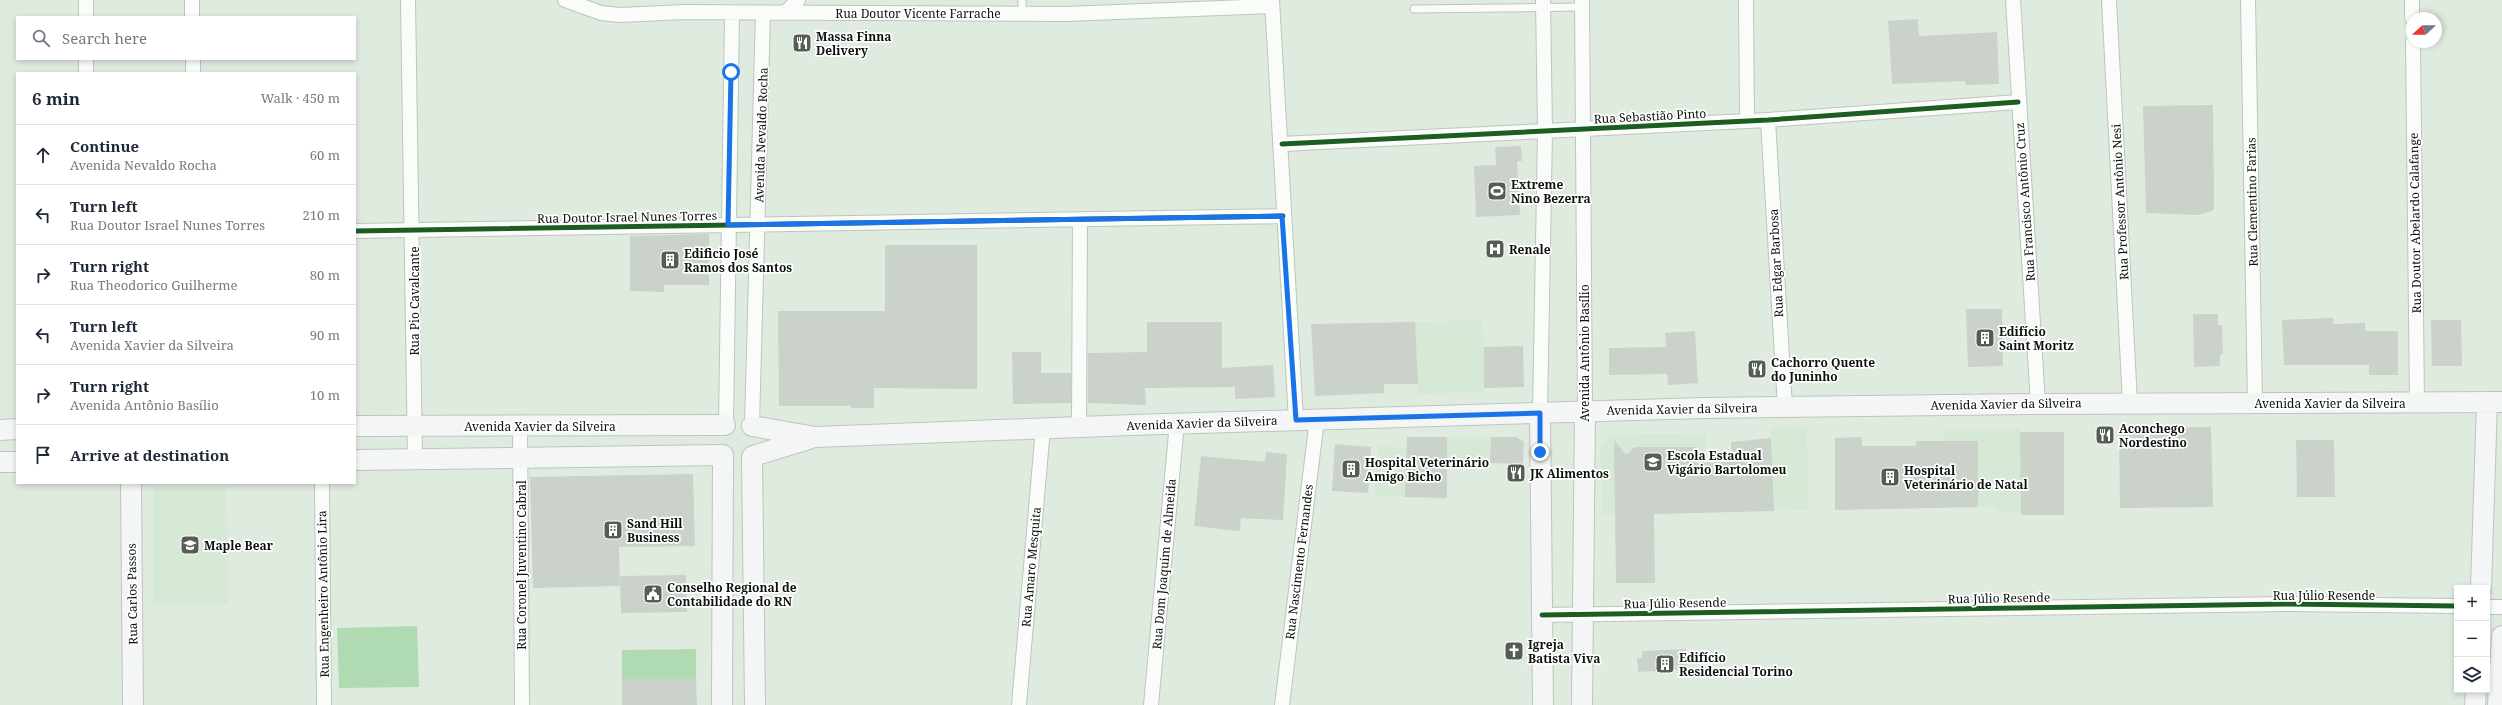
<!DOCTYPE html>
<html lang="en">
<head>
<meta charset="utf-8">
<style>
	body { margin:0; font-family:"Noto Serif",serif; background:#f2f2f3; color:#1f2937 }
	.controls { position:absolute; right:12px; bottom:12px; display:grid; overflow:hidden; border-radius:0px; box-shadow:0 2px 6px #0003 }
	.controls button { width:36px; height:36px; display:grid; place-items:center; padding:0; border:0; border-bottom:1px solid #e0e1e3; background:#fff; color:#1f2937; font:20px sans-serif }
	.compass { position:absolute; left:2406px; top:12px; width:36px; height:36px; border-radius:50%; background:#fff; box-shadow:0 2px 6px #0003; rotate:249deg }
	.stop { position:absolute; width:12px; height:12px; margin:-9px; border:3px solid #1a73e8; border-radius:50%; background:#fff }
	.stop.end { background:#1a73e8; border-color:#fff; box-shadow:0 1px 4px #0008 }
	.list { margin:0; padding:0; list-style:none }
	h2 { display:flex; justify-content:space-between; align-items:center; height:52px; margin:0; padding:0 16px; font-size:17px }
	h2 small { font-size:13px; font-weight:400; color:#747a83 }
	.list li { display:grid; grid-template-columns:26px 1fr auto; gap:12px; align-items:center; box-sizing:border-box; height:60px; padding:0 16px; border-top:1px solid #e0e1e3 }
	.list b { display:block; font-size:15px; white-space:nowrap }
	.list p { margin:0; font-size:13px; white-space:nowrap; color:#747a83 }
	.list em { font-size:13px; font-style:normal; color:#747a83 }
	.icon { flex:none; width:22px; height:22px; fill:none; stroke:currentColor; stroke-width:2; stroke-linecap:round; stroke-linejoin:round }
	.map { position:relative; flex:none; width:2502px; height:705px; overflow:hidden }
	.search { position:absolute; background:#fff; box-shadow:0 2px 6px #0003; left:16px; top:16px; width:340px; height:44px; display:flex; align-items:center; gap:10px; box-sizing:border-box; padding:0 14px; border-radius:0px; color:#747a83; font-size:15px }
	.panel { position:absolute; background:#fff; box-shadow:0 2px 6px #0003; left:16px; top:72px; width:340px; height:412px; border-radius:0px }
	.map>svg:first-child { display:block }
	.built { fill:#d6e9d6 }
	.green { fill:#b0dab1 }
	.building { fill:#cad2ca }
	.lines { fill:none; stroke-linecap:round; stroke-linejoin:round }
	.lane-casing { stroke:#bdc5bd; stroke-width:9 }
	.street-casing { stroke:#bdc5bd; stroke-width:16 }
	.secondary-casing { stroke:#bdc5bd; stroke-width:22 }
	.lane { stroke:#fafcfa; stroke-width:7 }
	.street { stroke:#fafcfa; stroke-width:14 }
	.secondary { stroke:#f4f6f6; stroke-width:20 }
	.cycleway-casing { stroke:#fff; stroke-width:8 }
	.cycleway { stroke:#1b5e20; stroke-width:5 }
	.route { stroke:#1a73e8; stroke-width:5 }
	.labels { text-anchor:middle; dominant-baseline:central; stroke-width:3.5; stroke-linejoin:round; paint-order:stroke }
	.street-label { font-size:12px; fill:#0b110b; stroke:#fff }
	.poi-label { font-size:12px; font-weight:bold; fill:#0b110b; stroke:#fff; text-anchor:start }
</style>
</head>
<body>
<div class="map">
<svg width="2502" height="705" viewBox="0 0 2502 705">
	<rect width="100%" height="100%" fill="#e0ebe0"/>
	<!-- built -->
	<path class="built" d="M1483 320 1485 392 1417 394 1415 322Z
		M1807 427 1808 510 1774 511 1770 428Z
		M1944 429H2021V511H1997V507L1945 508Z
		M1705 433 1707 513 1602 515 1600 444 1611 435Z
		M1447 437H1491L1490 463H1447Z
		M1378 446 1407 448 1405 497 1375 495Z
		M153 487H227L228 604H153Z"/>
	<!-- green -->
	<path class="green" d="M417 626 419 687 339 688 337 628Z
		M696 649V679H622V650Z"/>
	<!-- building -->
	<path class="building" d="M1918 19 1919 36 1997 32 1999 84 1966 85 1965 81 1892 84 1888 21Z
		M2213 105 2214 210 2199 215 2146 213 2143 106Z
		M1521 146 1522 161H1517L1520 215 1476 217 1474 166 1496 165 1495 147Z
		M709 234V285H664V292L630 291V236Z
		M885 245H977V389L874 388V408H851V406H779L778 311H885Z
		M1966 309H2002L2003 366 1968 367Z
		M2193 314H2218V325H2222L2223 354H2220V366L2194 367Z
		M2333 318V324L2365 323V331H2398V375H2369V365H2284L2282 320Z
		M2431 320H2461L2462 366H2432Z
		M1147 322H1222V368L1273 365 1275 397 1235 399V387L1145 388 1146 405 1088 403V353L1147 352Z
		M1415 322 1418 384H1384V393L1315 396 1311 324Z
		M1695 331 1698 383 1668 385 1667 374 1609 375V348L1666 347 1665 333Z
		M1523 346 1524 387 1484 388V347Z
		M1012 352H1041V373H1071V403L1013 404Z
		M2211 427 2213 507 2120 508 2119 428Z
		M2020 432H2064V515H2021Z
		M1407 437H1447V498L1405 497Z
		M1491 437H1516L1524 442 1523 464 1490 463Z
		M1862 437V446H1916V441H1978V507L1835 510V438Z
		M1771 438 1774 511 1654 514 1655 583H1616L1614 440 1626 455 1635 447H1697V463L1732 462 1731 442Z
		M2296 440H2334L2335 497H2297Z
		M1335 444 1371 447 1368 493 1332 491Z
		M1266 452 1287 454 1283 520 1241 518 1240 531 1194 526 1201 456 1265 462Z
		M693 474 695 546 619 547 620 586 533 588 530 477Z
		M686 575 687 612 621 613 620 576Z
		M1686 649 1687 669 1638 672 1637 658H1642V651Z
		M622 679H696L697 705H622Z"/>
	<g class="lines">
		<!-- lane casing -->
		<g class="lane-casing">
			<path id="lane" d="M1022 0V14
				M1414 9 1582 7"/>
		</g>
		<!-- street casing -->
		<g class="street-casing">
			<path id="street" d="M86 0V17
				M192 0V17
				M408 0 415 459
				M565 0 601 13 620 15 684 12 1066 14 1272 6
				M1272 0 1296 420
				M1582 0 1585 412
				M1746 0 1747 121
				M2013 0 2038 404
				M2109 0 2130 403
				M2248 0 2255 403
				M2412 0V18
				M786 12 798 0
				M2413 42 2417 403
				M86 59V73
				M193 59V73
				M1768 120 1785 407
				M1282 144 1768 120 2018 102
				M355 231 1283 216
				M1540 413 1545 131 1543 0
				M726 424 732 14
				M752 425 763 13
				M520 426 522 705
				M1079 427 1080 219
				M322 483 324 705
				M2487 607H2502
				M1542 615 2287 604 2457 606
				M1019 705 1043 428
				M1151 705 1177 423
				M1282 705 1317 419"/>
		</g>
		<!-- secondary casing -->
		<g class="secondary-casing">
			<path id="secondary" d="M1540 413 1543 705
				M355 426 725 425
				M752 426 815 437 1132 425 1704 408 2038 404 2502 402
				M0 430 17 429
				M753 456 809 439
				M752 457 755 705
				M355 460 723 455
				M0 462H17
				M131 483 133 705
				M2481 588 2487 402
				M722 705 723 455
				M1582 705 1585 412
				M2475 705 2476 690
				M2498 705 2502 636"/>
		</g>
		<!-- lane -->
		<use href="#lane" class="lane"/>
		<!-- street -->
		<use href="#street" class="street"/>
		<!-- secondary -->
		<use href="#secondary" class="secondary"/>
		<!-- cycleway casing -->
		<g class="cycleway-casing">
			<path id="cycleway" d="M1282 144 1768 120 2018 102
				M355 231 1283 216
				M1542 615 2287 604 2457 606"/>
		</g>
		<!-- cycleway -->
		<use href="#cycleway" class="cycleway"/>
	</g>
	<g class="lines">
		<!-- route -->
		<path class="route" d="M731 72 728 225 1282 216 1296 420 1540 413V452"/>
	</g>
	<!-- icons -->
	<defs>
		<g id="restaurant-square" transform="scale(1)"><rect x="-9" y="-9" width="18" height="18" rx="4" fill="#565d56" stroke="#fff"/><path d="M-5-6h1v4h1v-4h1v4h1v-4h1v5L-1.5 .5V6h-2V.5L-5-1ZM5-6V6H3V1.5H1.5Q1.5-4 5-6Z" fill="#fff"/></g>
		<g id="stadium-square" transform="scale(1)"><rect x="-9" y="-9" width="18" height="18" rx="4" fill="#565d56" stroke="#fff"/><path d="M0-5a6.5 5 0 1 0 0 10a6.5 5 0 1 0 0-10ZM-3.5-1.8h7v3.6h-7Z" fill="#fff"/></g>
		<g id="hospital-square" transform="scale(1)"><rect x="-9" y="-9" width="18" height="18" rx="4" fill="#565d56" stroke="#fff"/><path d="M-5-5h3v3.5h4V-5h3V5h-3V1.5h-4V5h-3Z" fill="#fff"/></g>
		<g id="building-square" transform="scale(1)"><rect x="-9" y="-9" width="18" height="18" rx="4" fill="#565d56" stroke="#fff"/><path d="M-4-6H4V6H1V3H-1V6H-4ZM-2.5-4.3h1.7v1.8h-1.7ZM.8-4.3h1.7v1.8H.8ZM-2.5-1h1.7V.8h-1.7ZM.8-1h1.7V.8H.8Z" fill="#fff"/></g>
		<g id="school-square" transform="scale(1)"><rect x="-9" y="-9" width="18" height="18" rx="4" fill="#565d56" stroke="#fff"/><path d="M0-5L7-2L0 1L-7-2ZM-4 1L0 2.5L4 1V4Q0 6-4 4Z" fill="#fff"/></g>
		<g id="civic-square" transform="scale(1)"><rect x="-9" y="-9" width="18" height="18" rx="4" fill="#565d56" stroke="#fff"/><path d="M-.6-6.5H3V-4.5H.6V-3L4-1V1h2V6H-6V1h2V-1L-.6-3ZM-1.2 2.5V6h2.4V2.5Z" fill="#fff"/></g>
		<g id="church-square" transform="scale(1)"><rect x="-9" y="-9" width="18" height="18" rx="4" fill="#565d56" stroke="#fff"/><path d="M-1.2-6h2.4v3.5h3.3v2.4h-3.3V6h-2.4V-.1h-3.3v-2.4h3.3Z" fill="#fff"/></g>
	</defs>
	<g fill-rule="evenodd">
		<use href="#restaurant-square" x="802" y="43"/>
		<use href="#stadium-square" x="1497" y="191"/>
		<use href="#hospital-square" x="1495" y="249"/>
		<use href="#building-square" x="670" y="260"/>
		<use href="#building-square" x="1985" y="338"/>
		<use href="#restaurant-square" x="1757" y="369"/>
		<use href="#restaurant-square" x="2105" y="435"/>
		<use href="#school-square" x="1653" y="462"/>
		<use href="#building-square" x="1351" y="469"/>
		<use href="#restaurant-square" x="1516" y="473"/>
		<use href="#building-square" x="1890" y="477"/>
		<use href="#building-square" x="613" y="530"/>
		<use href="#school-square" x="190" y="545"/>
		<use href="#civic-square" x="653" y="594"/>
		<use href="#church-square" x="1514" y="651"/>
		<use href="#building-square" x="1665" y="664"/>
	</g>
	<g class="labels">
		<!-- street labels -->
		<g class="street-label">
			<text x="918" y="13">Rua Doutor Vicente Farrache</text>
			<text transform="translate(1650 116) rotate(-3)">Rua Sebastião Pinto</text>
			<text transform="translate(761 135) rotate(-88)">Avenida Nevaldo Rocha</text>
			<text transform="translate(2025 202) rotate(-94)">Rua Francisco Antônio Cruz</text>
			<text transform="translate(2120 202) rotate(-93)">Rua Professor Antônio Nesi</text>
			<text transform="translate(2252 202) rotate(-91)">Rua Clementino Farias</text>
			<text transform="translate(627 217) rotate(-1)">Rua Doutor Israel Nunes Torres</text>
			<text transform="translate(2415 223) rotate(-91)">Rua Doutor Abelardo Calafange</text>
			<text transform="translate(1776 263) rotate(-93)">Rua Edgar Barbosa</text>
			<text transform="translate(414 301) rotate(-90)">Rua Pio Cavalcante</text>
			<text transform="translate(1584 353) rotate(-90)">Avenida Antônio Basílio</text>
			<text x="2330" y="403">Avenida Xavier da Silveira</text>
			<text transform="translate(2006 404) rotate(-1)">Avenida Xavier da Silveira</text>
			<text transform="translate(1682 409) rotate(-1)">Avenida Xavier da Silveira</text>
			<text transform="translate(1202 423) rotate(-2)">Avenida Xavier da Silveira</text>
			<text x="540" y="426">Avenida Xavier da Silveira</text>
			<text transform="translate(1299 562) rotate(-83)">Rua Nascimento Fernandes</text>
			<text transform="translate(1164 564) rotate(-85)">Rua Dom Joaquim de Almeida</text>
			<text transform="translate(521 565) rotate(-90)">Rua Coronel Juventino Cabral</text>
			<text transform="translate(1031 567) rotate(-85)">Rua Amaro Mesquita</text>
			<text transform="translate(132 594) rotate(-91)">Rua Carlos Passos</text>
			<text transform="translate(323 594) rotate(-91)">Rua Engenheiro Antônio Lira</text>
			<text x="2324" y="595">Rua Júlio Resende</text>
			<text transform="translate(1999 598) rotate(-1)">Rua Júlio Resende</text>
			<text transform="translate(1675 603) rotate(-1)">Rua Júlio Resende</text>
		</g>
		<!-- poi labels -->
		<g class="poi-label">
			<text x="816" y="36">Massa Finna<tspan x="816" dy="14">Delivery</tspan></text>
			<text x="1511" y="184">Extreme<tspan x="1511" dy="14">Nino Bezerra</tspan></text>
			<text x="1509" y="249">Renale</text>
			<text x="684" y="253">Edificio José<tspan x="684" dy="14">Ramos dos Santos</tspan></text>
			<text x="1999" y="331">Edifício<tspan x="1999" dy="14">Saint Moritz</tspan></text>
			<text x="1771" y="362">Cachorro Quente<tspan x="1771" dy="14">do Juninho</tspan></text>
			<text x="2119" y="428">Aconchego<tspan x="2119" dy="14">Nordestino</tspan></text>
			<text x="1667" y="455">Escola Estadual<tspan x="1667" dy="14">Vigário Bartolomeu</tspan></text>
			<text x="1365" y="462">Hospital Veterinário<tspan x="1365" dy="14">Amigo Bicho</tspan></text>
			<text x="1904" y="470">Hospital<tspan x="1904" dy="14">Veterinário de Natal</tspan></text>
			<text x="1530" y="473">JK Alimentos</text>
			<text x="627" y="523">Sand Hill<tspan x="627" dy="14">Business</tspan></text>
			<text x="204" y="545">Maple Bear</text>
			<text x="667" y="587">Conselho Regional de<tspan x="667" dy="14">Contabilidade do RN</tspan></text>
			<text x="1528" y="644">Igreja<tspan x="1528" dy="14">Batista Viva</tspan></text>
			<text x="1679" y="657">Edifício<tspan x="1679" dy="14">Residencial Torino</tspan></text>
		</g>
	</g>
</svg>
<div class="controls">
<button>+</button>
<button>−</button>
<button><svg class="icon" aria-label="layers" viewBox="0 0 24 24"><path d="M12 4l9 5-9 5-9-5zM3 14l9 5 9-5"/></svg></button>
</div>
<svg class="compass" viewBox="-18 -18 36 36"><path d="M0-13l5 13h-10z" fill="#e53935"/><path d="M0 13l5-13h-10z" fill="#747a83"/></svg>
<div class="stop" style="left:731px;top:72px"></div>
<div class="stop end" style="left:1540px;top:452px"></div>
<div class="search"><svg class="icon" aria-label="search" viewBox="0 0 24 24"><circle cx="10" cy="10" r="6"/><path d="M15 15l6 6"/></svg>Search here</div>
<section class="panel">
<h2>6 min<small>Walk · 450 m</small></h2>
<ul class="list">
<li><svg class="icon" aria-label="ahead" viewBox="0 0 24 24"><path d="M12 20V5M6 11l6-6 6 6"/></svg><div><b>Continue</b><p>Avenida Nevaldo Rocha</p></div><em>60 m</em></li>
<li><svg class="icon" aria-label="left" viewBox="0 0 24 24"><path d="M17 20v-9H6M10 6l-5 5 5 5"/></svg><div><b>Turn left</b><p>Rua Doutor Israel Nunes Torres</p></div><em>210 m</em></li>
<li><svg class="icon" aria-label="right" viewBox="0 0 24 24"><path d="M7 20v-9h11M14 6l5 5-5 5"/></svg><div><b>Turn right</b><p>Rua Theodorico Guilherme</p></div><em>80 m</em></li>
<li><svg class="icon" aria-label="left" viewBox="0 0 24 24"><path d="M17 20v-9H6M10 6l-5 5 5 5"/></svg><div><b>Turn left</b><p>Avenida Xavier da Silveira</p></div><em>90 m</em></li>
<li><svg class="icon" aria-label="right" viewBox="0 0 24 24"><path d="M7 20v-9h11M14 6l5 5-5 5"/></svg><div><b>Turn right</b><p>Avenida Antônio Basílio</p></div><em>10 m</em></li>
<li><svg class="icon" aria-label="arrive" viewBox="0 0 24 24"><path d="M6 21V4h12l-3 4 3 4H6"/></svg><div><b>Arrive at destination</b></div></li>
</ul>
</section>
</div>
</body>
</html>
